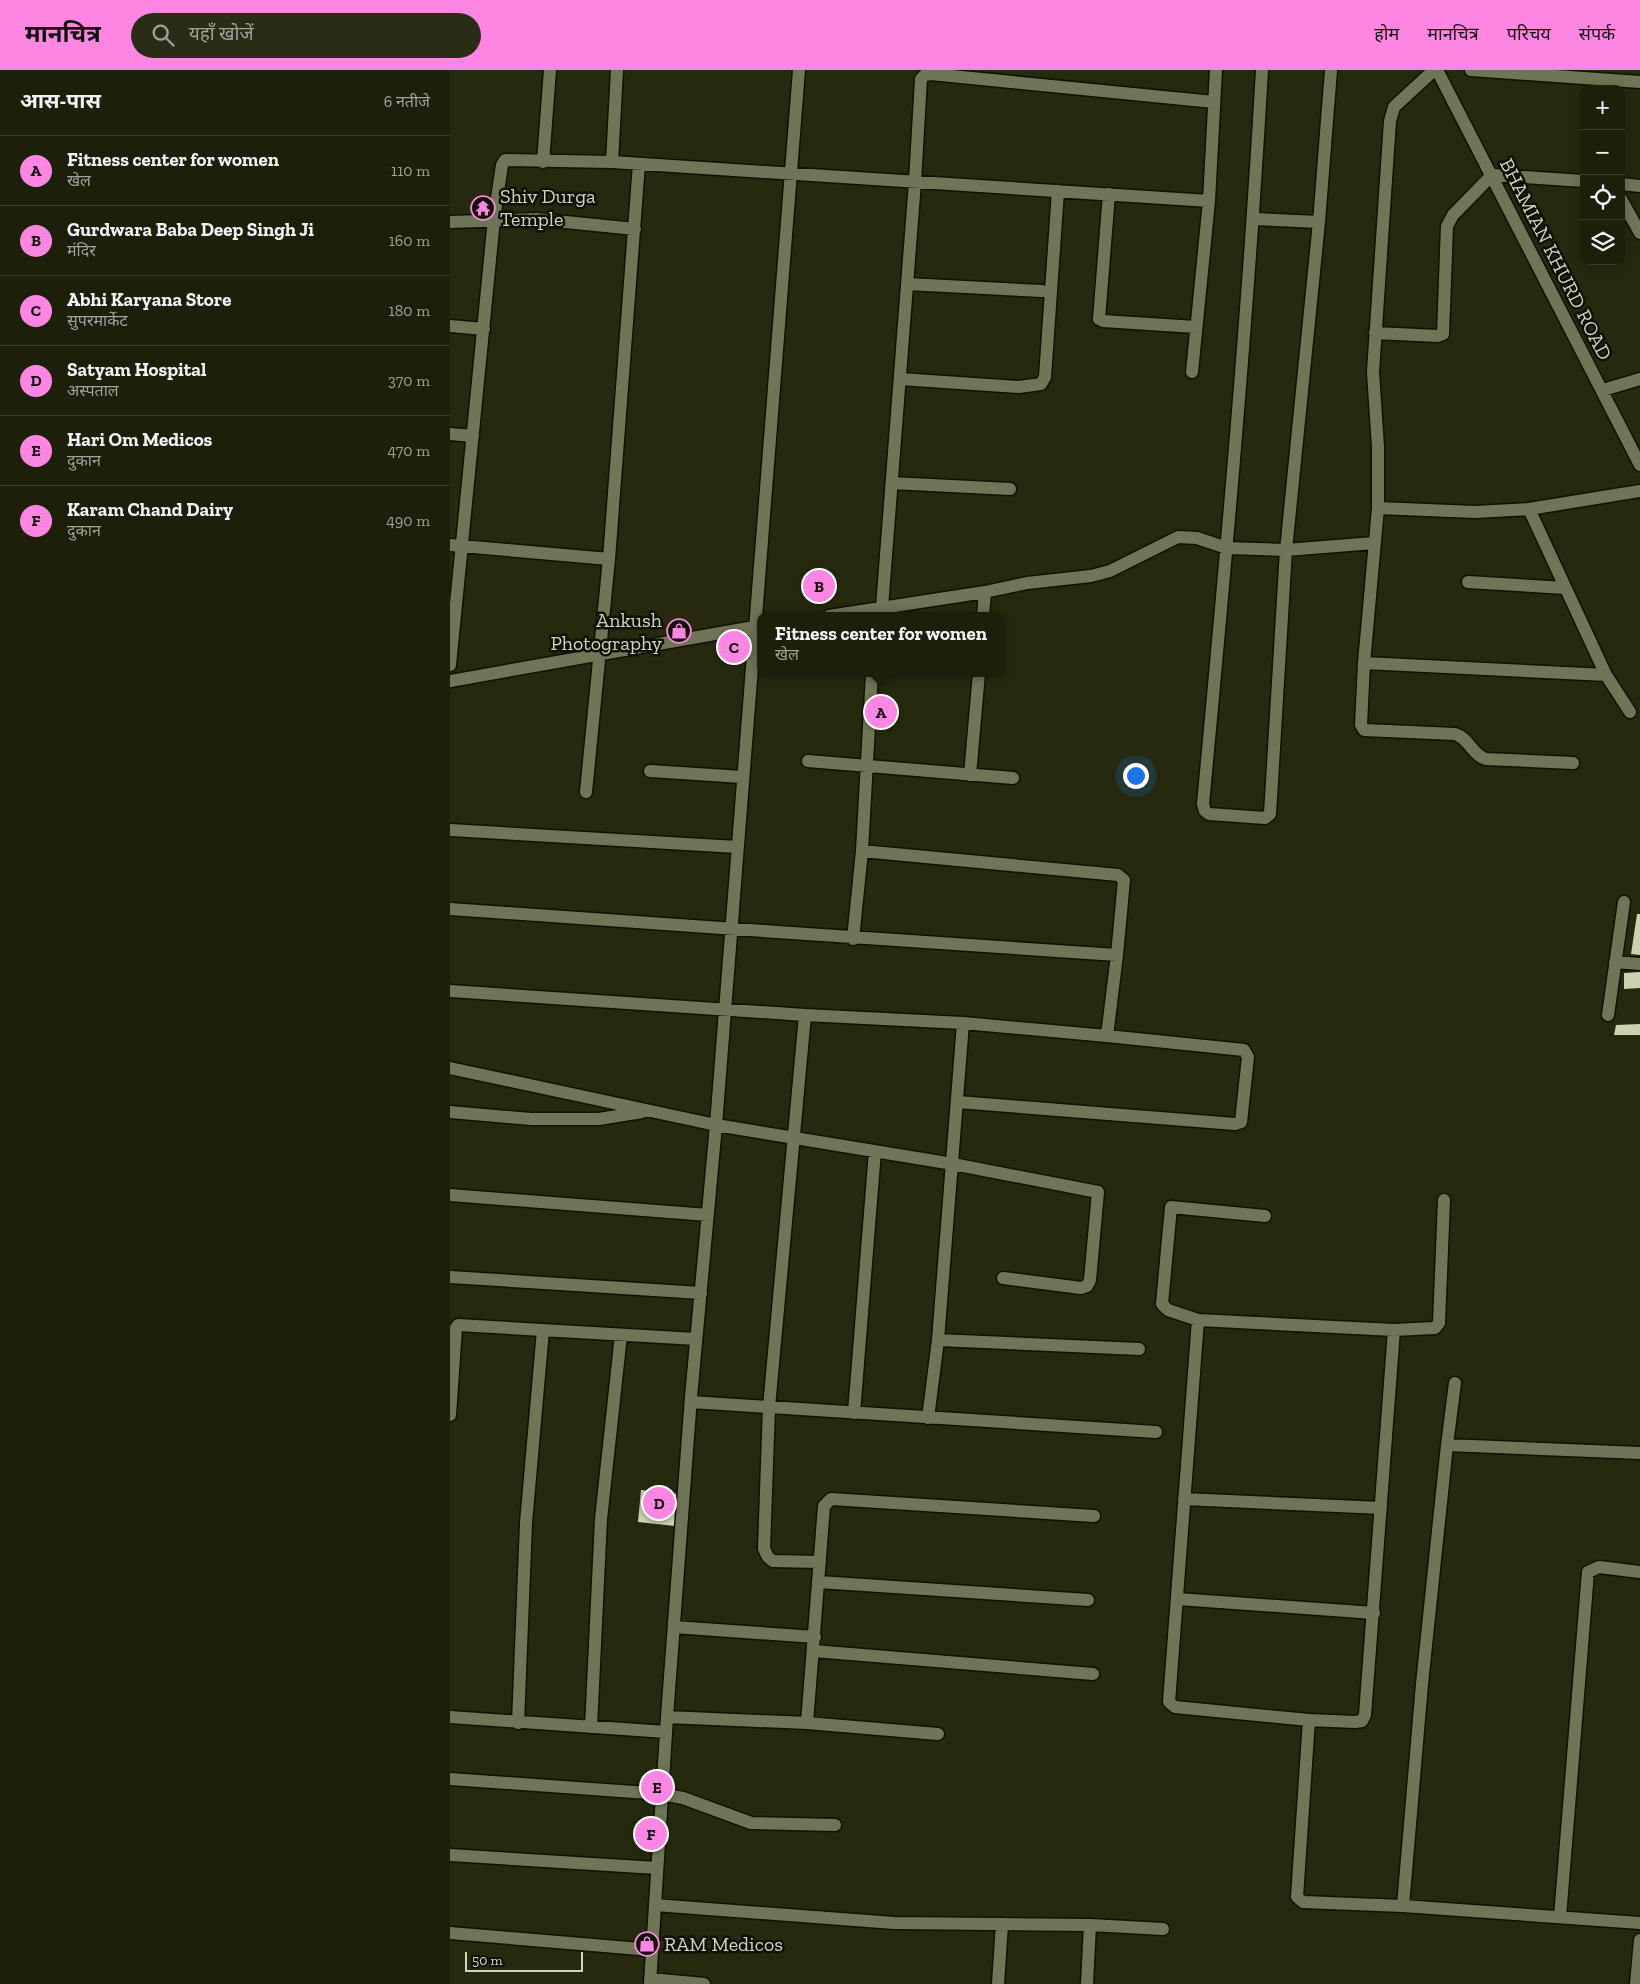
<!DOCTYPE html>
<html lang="hi">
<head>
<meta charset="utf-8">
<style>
	body { margin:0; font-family:"Zilla Slab","Noto Sans Devanagari",serif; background:#2a2c18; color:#f1f3f6 }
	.controls { position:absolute; right:15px; top:15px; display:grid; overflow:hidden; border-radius:10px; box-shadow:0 2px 12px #0003 }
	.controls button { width:45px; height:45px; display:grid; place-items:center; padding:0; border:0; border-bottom:1px solid #3b3d2b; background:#1d1f0a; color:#f1f3f6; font:25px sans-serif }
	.scale { position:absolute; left:15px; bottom:12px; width:118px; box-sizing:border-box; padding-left:5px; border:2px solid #d1d4c4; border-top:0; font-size:14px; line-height:18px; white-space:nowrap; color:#d1d4c4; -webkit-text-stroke:4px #101106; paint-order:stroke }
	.you { position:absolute; left:685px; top:705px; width:18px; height:18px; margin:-12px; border:4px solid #fff; border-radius:50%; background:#1a73e8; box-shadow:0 0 0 8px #1a73e833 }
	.badge { display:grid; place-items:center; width:32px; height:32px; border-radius:50%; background:#fd86e3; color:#111; font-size:16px; font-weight:700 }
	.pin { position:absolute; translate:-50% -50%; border:2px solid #fff; box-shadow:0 1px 5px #0006 }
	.popup { position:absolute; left:307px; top:542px; width:248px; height:65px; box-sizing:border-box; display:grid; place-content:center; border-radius:10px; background:#1d1f0a; filter:drop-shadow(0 1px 4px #0005); font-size:16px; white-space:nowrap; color:#a0a29c }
	.popup b { font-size:19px; color:#f1f3f6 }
	.popup::after { content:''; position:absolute; left:50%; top:100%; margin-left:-10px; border:10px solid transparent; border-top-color:#1d1f0a }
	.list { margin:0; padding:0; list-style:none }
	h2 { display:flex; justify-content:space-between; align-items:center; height:65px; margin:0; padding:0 20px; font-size:21px }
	h2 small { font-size:16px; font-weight:400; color:#a0a29c }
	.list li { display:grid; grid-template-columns:32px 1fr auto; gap:15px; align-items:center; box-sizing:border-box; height:70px; padding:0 20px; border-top:1px solid #3b3d2b }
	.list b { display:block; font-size:19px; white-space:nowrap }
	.list p { margin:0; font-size:16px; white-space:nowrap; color:#a0a29c }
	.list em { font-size:16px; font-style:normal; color:#a0a29c }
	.icon { flex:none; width:28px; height:28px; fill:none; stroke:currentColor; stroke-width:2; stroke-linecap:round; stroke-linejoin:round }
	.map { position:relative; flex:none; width:1190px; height:1914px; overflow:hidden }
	header { display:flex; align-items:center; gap:30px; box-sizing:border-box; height:70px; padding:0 25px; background:#fd86e3; color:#111 }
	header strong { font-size:24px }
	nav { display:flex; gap:28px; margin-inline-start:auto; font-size:18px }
	.search { width:350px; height:45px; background:#2a2c18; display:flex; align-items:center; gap:12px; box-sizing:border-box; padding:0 18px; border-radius:28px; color:#a0a29c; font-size:19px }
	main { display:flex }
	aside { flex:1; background:#1d1f0a }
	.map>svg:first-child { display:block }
	.building { fill:#ccd1b1 }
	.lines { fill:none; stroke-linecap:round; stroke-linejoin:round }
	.minor-casing { stroke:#101200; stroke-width:15 }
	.minor { stroke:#707557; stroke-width:12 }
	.labels { text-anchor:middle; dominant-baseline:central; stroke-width:5; stroke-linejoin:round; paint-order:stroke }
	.poi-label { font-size:20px; fill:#d1d4c4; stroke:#101106; text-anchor:start }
	.street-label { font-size:20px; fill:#d1d4c4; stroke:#101106 }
</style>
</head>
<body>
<header>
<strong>मानचित्र</strong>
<div class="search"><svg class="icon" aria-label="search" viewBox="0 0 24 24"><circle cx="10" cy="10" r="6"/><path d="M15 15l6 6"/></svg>यहाँ खोजें</div>
<nav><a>होम</a><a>मानचित्र</a><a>परिचय</a><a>संपर्क</a></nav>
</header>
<main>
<aside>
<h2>आस-पास<small>6 नतीजे</small></h2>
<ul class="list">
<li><span class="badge">A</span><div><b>Fitness center for women</b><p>खेल</p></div><em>110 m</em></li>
<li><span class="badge">B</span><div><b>Gurdwara Baba Deep Singh Ji</b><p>मंदिर</p></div><em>160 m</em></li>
<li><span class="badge">C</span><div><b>Abhi Karyana Store</b><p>सुपरमार्केट</p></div><em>180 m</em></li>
<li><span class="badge">D</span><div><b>Satyam Hospital</b><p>अस्पताल</p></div><em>370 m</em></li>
<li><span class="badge">E</span><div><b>Hari Om Medicos</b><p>दुकान</p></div><em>470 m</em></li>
<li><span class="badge">F</span><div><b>Karam Chand Dairy</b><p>दुकान</p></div><em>490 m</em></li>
</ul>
</aside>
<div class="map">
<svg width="1190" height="1914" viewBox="0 0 1190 1914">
	<rect width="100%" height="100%" fill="#27290e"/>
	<!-- building -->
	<path class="building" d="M1187 844H1190V885L1181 884Z
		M1190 902V918L1174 919V903Z
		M1190 954V965H1164L1166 955Z
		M191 1420 228 1424 225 1456 188 1452Z"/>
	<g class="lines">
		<!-- minor casing -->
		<g class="minor-casing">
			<path id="minor" d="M349 0 266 1055 241 1327 217 1647 357 1653 374 1436 381 1429 644 1446
				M812 0C798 245 776 489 753 734L755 741 759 744 815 748 820 744 836 480 869 152 881 0
				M984 0 944 37 940 51 923 302 928 377V438L914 593 911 655 914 660 1005 664C1019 668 1022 685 1036 689L1123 693
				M987 0 1190 395
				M1021 0 1190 12
				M93 92 100 0
				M162 92 167 0
				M1171 114 1190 116
				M659 124 649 249 653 251 746 257
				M1171 129 1190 163
				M804 149 869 152
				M0 152 86 149 185 159
				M457 214 592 221
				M0 256 34 259
				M925 263 988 266 993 264 997 156 1003 145 1042 105 1134 111
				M742 302 759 131 766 0
				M450 309 569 317 591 314 595 307 608 121
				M1153 320 1190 309
				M0 364 23 366
				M442 413 560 419
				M928 438 1025 442 1079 439 1190 421
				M1079 439 1156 605 1180 642
				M0 475 159 489
				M1018 512 1115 518
				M535 522 577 513 641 506 660 501 728 467 747 468 777 478 836 480 924 473
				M432 537 465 112 471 9 475 5 481 4 764 32
				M379 546 535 522 533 546
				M914 593 1156 605
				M0 595 44 149 52 95 55 90 162 92 759 131
				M0 611 310 556
				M358 691 563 708
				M200 701 292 707
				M520 705 529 603
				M136 722 159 489 189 94
				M0 760 287 777
				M412 781 422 603
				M0 839C222 854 445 871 667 885L674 810 668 805 412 781 403 869
				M1165 892 1190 894
				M0 921 355 945
				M1158 945 1174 832
				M0 998 266 1055 503 1094 648 1122 640 1210 637 1216 631 1218 553 1208
				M508 1032 785 1054 791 1052 798 987 794 980 657 966
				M0 1042 81 1049H149L192 1042
				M0 1125 258 1145
				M0 1207 251 1223
				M748 1250 718 1240 712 1234 721 1137 815 1146
				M944 1260 915 1645 912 1651 905 1652 859 1650 847 1827 853 1832 953 1836 1190 1853
				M488 1270 689 1279
				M1005 1313 997 1375 1190 1383
				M241 1332 706 1362
				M404 1343 425 1081
				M0 1345 6 1258 8 1255 246 1269
				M478 1348 488 1270 513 953
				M734 1429 931 1438
				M370 1492 323 1491 318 1487 314 1479 319 1337 355 945 513 953 657 966 667 885
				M369 1512 638 1530
				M728 1529 924 1543
				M224 1557 365 1567
				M364 1581 643 1604
				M0 1647 216 1662
				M859 1650 725 1637 719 1632 748 1250 944 1260 985 1258 989 1253 994 1130
				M68 1653 76 1453 93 1260
				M357 1653 488 1664
				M141 1657 151 1449 171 1265
				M0 1709 212 1724 233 1728 301 1753 385 1755
				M0 1785 207 1798
				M205 1835 444 1853 640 1855 713 1859
				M953 1836 972 1614 997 1375
				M1110 1847 1138 1502 1149 1497 1190 1502
				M0 1863 202 1880
				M200 1909 254 1914
				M200 1914 217 1647
				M548 1914 552 1854
				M637 1914 640 1855
				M1186 1914 1190 1870"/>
		</g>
		<!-- minor -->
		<use href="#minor" class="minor"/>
	</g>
	<!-- icons -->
	<defs>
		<g id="temple-ring" transform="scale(1.25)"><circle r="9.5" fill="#101106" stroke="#fd86e3" stroke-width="1.5"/><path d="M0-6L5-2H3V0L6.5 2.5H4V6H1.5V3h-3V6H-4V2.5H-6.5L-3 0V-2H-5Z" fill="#fd86e3"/></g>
		<g id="shop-ring" transform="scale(1.25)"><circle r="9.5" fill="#101106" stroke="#fd86e3" stroke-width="1.5"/><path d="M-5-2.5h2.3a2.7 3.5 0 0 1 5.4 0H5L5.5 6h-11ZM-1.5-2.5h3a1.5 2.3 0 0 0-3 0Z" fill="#fd86e3"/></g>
	</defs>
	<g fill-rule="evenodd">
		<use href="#temple-ring" x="33" y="138"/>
		<use href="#shop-ring" x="229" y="561"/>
		<use href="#shop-ring" x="197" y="1874"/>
	</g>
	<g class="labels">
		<!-- poi labels -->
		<g class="poi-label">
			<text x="50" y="126">Shiv Durga<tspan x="50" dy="23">Temple</tspan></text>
			<text x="212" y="550" text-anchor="end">Ankush<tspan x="212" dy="23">Photography</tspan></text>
			<text x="214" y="1874">RAM Medicos</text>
		</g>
		<!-- street labels -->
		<g class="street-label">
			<text transform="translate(1106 189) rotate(63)">BHAMIAN KHURD ROAD</text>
		</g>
	</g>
</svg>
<div class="controls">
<button>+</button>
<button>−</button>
<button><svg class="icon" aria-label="locate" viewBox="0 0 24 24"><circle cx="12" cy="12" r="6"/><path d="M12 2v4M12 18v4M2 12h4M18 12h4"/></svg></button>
<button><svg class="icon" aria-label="layers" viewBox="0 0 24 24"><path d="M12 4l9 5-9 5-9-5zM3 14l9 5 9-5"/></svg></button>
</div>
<div class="scale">50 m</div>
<div class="you"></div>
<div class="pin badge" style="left:431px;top:642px">A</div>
<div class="popup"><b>Fitness center for women</b>खेल</div>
<div class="pin badge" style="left:369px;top:516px">B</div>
<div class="pin badge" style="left:284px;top:577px">C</div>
<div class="pin badge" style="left:209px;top:1433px">D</div>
<div class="pin badge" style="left:207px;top:1717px">E</div>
<div class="pin badge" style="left:201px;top:1764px">F</div>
</div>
</main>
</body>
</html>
